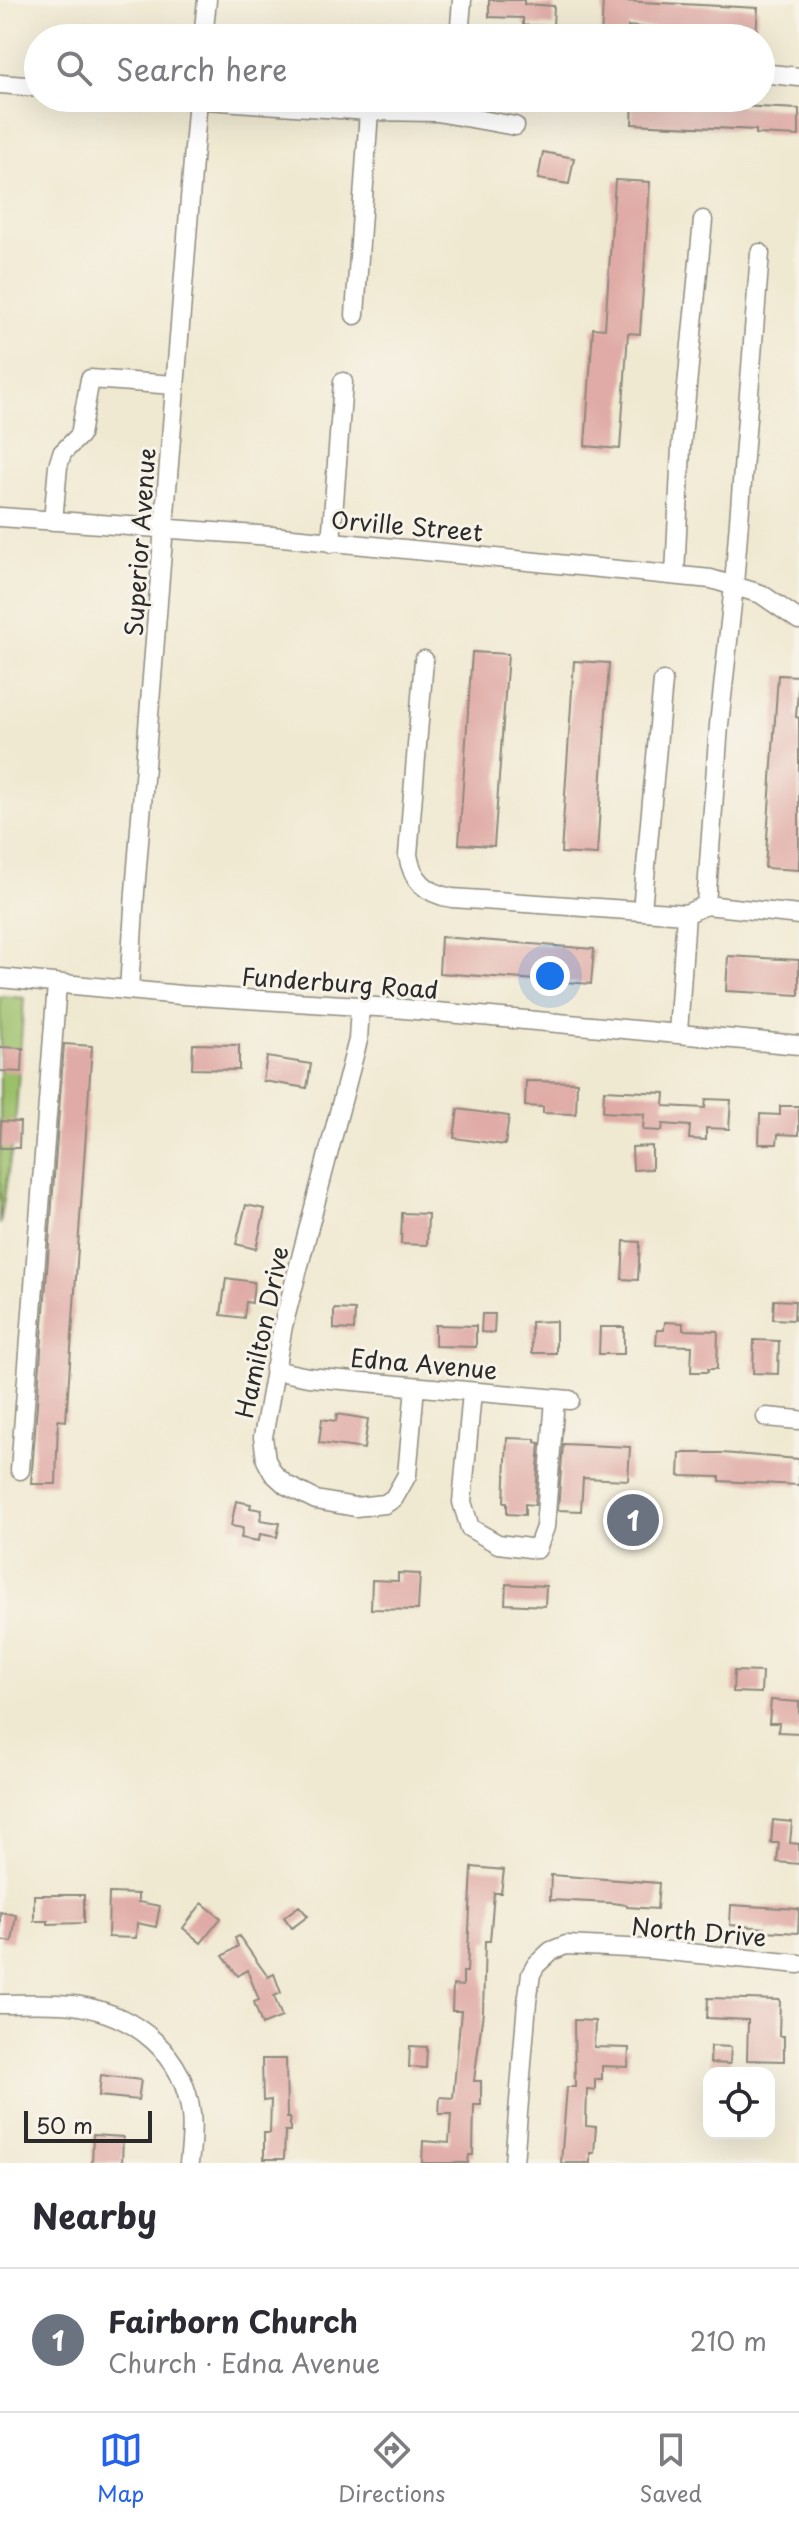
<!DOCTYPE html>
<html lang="en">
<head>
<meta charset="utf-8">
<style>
	body { margin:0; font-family:"Playpen Sans",sans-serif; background:#f2f2f3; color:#2b2b33 }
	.controls { position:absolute; right:24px; bottom:24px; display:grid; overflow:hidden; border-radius:16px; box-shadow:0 8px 32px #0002 }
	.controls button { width:72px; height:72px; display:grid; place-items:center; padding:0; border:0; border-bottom:2px solid #e1e1e2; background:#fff; color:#2b2b33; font:40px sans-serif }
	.scale { position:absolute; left:24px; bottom:20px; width:128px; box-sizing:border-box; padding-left:8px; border:4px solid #2b2b2b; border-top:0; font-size:22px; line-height:28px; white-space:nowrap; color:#2b2b2b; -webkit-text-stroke:6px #f7f3e8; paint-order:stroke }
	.you { position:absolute; left:550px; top:976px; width:28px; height:28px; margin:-20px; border:6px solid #fff; border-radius:50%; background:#1a73e8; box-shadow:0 0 0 12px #1a73e833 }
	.badge { display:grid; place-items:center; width:52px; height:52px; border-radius:50%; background:#2563eb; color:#fff; font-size:26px; font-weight:700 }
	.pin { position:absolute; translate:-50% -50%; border:4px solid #fff; box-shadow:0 2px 8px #0006 }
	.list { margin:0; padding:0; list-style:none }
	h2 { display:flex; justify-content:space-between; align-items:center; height:104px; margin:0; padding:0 32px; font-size:34px }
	h2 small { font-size:26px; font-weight:400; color:#7c7c81 }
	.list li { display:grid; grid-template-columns:52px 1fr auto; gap:24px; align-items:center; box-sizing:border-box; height:144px; padding:0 32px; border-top:2px solid #e1e1e2 }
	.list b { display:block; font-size:30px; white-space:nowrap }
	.list p { margin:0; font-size:26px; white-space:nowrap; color:#7c7c81 }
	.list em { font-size:26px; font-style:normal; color:#7c7c81 }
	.icon { flex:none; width:44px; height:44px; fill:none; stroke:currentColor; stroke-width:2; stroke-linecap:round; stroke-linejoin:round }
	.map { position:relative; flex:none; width:799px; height:2163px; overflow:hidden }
	.search { position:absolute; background:#fff; box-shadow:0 8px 32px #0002; left:24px; right:24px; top:24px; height:88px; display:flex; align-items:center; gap:20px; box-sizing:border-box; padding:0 28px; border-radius:44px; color:#7c7c81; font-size:30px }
	.sheet { height:248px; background:#fff }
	nav { display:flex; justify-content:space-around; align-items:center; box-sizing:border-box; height:112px; border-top:2px solid #e1e1e2; background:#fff; font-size:22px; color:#7c7c81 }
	nav a { display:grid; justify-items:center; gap:4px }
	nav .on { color:#2563eb }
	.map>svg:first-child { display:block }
	.green { fill:#9cc06a; stroke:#64764a; stroke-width:2 }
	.building { fill:#e0aba6 }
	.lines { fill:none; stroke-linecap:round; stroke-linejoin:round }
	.minor-casing { stroke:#8e8a7e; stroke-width:21 }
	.minor { stroke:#fff; stroke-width:18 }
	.labels { text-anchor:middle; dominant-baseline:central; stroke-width:6; stroke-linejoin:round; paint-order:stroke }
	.street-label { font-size:24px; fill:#2b2b2b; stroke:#f7f3e8 }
</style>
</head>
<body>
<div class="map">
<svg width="799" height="2163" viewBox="0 0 799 2163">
	<rect width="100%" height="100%" fill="#f7f3e8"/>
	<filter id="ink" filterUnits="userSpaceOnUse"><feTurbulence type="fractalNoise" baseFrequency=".0125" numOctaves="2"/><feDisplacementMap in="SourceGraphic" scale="16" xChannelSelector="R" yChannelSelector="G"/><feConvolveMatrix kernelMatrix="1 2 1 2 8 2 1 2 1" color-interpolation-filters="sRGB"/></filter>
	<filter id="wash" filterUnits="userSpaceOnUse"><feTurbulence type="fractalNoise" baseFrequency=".006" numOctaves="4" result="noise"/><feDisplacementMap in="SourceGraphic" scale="32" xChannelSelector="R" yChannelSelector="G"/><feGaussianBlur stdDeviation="1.8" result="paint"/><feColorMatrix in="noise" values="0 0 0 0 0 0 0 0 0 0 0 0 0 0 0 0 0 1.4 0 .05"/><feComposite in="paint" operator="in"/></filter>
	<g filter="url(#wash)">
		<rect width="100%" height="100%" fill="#f0e9d2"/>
		<!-- green -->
		<path class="green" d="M0 996 24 998 15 1127 0 1225Z"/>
		<g id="blocks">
			<!-- building -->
			<path class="building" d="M489 0H524V4L554 6 553 26 523 25V18L489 17Z
				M603 0 758 8 756 35 628 26 627 38H601Z
				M633 98 739 102V106L799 109V136L756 134V130L632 124Z
				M543 152 574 158 569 184 538 179Z
				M615 180 650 182 640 334 628 333 620 449 585 446 593 328 605 329Z
				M472 652 508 654 494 846 459 844Z
				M574 661 609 663 597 855 561 853Z
				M778 675 799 676 796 717 799 718V870L765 868Z
				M441 937 594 949 591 984 439 973Z
				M728 956 799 960V995L726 991Z
				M64 1044 92 1046 66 1421 58 1420 56 1484H31Z
				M193 1044 239 1045V1070L192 1069Z
				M0 1047 23 1048 22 1072 0 1071Z
				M267 1057 311 1064 307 1088 263 1081Z
				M526 1081 577 1082 576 1114 543 1113V1107L525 1106Z
				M604 1090 665 1093 664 1106 705 1108 706 1099 731 1100 729 1129 706 1128V1140L689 1139 690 1126 663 1124 662 1131 643 1130 644 1114 603 1112Z
				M780 1106H799V1135L778 1134 777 1144H759L760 1114 780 1115Z
				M458 1109 509 1116 505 1145 454 1138Z
				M1 1121 20 1122 19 1148H0Z
				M652 1146V1169L633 1170 632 1147Z
				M246 1205 265 1209 256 1249 236 1244Z
				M402 1213 428 1214 427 1245 401 1244Z
				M624 1241 640 1242 638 1280 622 1279Z
				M226 1278 254 1282 252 1303 246 1302 244 1318 221 1315Z
				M774 1300 795 1301 794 1320 773 1319Z
				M334 1309 355 1310 354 1330 334 1329Z
				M482 1314H495L494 1333 481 1332Z
				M556 1321V1353H532L531 1322Z
				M665 1322 683 1323V1330L718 1331 717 1369H708V1372H691L692 1346 656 1345 657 1330H664Z
				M435 1325 476 1326V1347L435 1346Z
				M600 1327H624V1354H599Z
				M754 1340 779 1341 778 1374 753 1373Z
				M337 1414 368 1419 364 1449 319 1443 322 1419 336 1421Z
				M507 1438 535 1439V1442L540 1443 535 1505 525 1504V1515L507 1514V1502H504Z
				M563 1444 630 1447 628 1480 583 1478 581 1511 558 1510Z
				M680 1453H722L799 1459V1485L720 1481V1477L679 1476Z
				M236 1501 251 1504 250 1508 262 1510 260 1520 280 1523 277 1537 260 1534 259 1541 241 1538 243 1528 231 1526Z
				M398 1573 420 1574 418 1610 371 1609 372 1580 398 1581Z
				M506 1584 546 1586 545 1606 505 1604Z
				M734 1671 762 1672 761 1693 733 1692Z
				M771 1700 799 1702V1733L778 1732 779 1723H769Z
				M773 1820 792 1822 790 1843 799 1844V1864L777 1862 779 1843H771Z
				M472 1867 504 1870 501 1893H494L490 1941H485L483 2012 474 2081H481V2105H474L473 2155H469L468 2163H422L423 2141 449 2143 451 2114H439L440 2097 453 2098 461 2011H452L453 1985 463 1986V1972H467Z
				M551 1875 659 1883 657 1909 627 1907V1905L612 1903 550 1900Z
				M109 1893 138 1894V1902L160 1906 156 1927 137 1923 136 1938 108 1937Z
				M34 1895H84V1923L48 1924V1921H34Z
				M202 1903 221 1918 201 1943 183 1928Z
				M731 1905 799 1909 798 1933 765 1931V1928L730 1925Z
				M299 1906 308 1916 292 1928 284 1917Z
				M0 1912 16 1915 12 1942 0 1940Z
				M239 1936 268 1977 274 1974 281 1993 274 1996 282 2017 262 2025 254 2002 259 2000 247 1970 238 1976 223 1956 238 1946 235 1938Z
				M708 1998 780 2000 779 2036H784V2061L747 2060 748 2020 707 2018Z
				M574 2020 595 2021 594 2047 629 2048 628 2067 602 2066V2079H595V2090L587 2089 586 2126 596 2127 594 2153H590V2163H561L567 2087H575Z
				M410 2046 427 2047 426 2068 409 2067Z
				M711 2046 731 2047 730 2064 710 2063Z
				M262 2059H286L287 2118H290V2131H285L284 2159H264V2133H270L271 2100 263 2101Z
				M101 2075 141 2080 138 2100 99 2096Z
				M93 2135 123 2137 122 2163H92Z"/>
		</g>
	</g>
	<g filter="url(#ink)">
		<use href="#blocks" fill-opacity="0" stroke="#8e8a7e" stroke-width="2"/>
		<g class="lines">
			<!-- minor casing -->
			<g class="minor-casing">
				<path id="minor" d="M203 38 207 0
					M459 38 462 0
					M761 73 799 77
					M0 84 38 87
					M176 98 369 111 437 112 515 126
					M355 315 369 111
					M0 517 272 536 711 579 761 594 799 620
					M53 521 58 466 62 453 80 435 90 379 175 385
					M331 543 343 382
					M675 575 681 448 703 220
					M424 660 408 855C412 880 427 894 452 898L686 914 706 905 799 915
					M706 905 719 725 734 585 760 253
					M642 910 663 681
					M0 978 181 995 393 1008 799 1045
					M129 990 135 892 198 98
					M360 1006 358 1040 283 1326 263 1437 266 1460 273 1473 286 1485 316 1500 355 1507 385 1504 394 1498 407 1475 415 1387
					M678 1033 686 914
					M274 1370 308 1377 570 1400
					M472 1392 462 1502 470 1528 498 1544 537 1549 545 1527 555 1399
					M766 1417 799 1420
					M20 1470 57 984
					M0 2004C26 2004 54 2002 80 2006 137 2016 184 2054 191 2114 193 2130 191 2147 189 2163
					M514 2163 527 2002 531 1974 536 1965 551 1951 566 1945 648 1949 799 1964"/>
			</g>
			<!-- minor -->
			<use href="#minor" class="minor"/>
		</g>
	</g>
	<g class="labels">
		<!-- street labels -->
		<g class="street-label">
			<text transform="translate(407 525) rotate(5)">Orville Street</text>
			<text transform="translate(139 542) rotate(-86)">Superior Avenue</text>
			<text transform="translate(340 982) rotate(4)">Funderburg Road</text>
			<text transform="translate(261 1332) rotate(-78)">Hamilton Drive</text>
			<text transform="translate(424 1363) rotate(5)">Edna Avenue</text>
			<text transform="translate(699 1931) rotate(5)">North Drive</text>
		</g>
	</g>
</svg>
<div class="controls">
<button><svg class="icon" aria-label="locate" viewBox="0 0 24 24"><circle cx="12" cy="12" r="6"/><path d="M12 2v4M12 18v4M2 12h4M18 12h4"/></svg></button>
</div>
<div class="scale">50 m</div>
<div class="you"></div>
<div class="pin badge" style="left:633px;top:1520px;background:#6b7280">1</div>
<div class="search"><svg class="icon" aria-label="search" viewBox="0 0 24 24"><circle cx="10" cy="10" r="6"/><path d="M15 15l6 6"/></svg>Search here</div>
</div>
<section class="sheet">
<h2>Nearby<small></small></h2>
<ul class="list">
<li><span class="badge" style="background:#6b7280">1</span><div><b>Fairborn Church</b><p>Church · Edna Avenue</p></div><em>210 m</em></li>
</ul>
</section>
<nav>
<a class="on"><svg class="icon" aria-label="map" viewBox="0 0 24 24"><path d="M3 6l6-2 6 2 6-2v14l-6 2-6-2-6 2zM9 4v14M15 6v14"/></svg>Map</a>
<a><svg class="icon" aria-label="directions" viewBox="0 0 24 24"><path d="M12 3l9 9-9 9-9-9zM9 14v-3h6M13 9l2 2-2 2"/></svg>Directions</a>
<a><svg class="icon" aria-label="saved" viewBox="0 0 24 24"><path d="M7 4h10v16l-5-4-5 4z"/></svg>Saved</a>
</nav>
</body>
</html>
